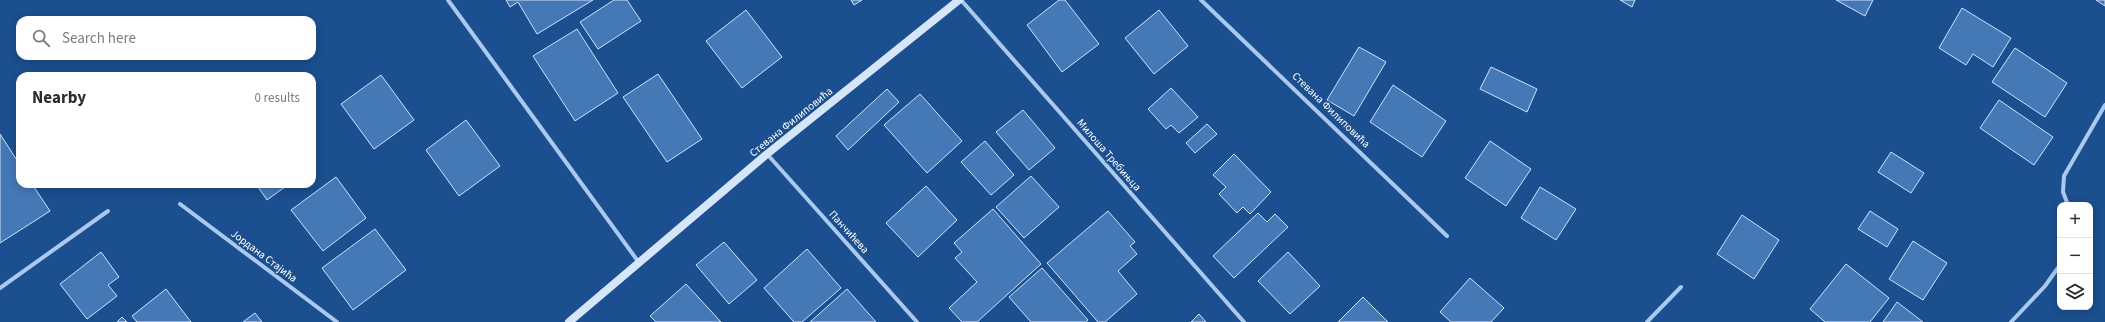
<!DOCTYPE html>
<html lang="en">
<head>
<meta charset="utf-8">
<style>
	body { margin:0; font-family:"Source Sans 3",sans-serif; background:#f2f2f3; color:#2b2b33 }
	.controls { position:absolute; right:12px; bottom:12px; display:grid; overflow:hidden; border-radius:8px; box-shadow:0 2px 10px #0003 }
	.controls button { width:36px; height:36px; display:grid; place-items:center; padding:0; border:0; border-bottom:1px solid #e1e1e2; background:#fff; color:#2b2b33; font:20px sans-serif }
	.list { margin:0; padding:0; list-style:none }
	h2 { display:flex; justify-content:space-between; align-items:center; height:52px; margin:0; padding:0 16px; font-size:17px }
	h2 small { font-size:13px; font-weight:400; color:#7c7c81 }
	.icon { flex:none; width:22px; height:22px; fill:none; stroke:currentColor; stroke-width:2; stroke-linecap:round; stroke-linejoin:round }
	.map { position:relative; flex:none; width:2105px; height:322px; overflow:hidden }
	.search { position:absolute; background:#fff; box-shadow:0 2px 10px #0003; left:16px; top:16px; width:300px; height:44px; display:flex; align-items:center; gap:10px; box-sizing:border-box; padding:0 14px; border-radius:12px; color:#7c7c81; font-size:15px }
	.panel { position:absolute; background:#fff; box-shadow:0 2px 10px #0003; left:16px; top:72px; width:300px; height:116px; border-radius:12px }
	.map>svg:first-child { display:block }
	.building { fill:#4478b7; stroke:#cfe3fa }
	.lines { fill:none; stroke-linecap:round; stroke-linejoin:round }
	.street { stroke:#a9c9ee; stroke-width:4 }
	.secondary { stroke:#d6e6fa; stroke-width:8 }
	.labels { text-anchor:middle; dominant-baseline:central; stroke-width:3; stroke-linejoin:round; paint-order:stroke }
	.street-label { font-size:11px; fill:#fff; stroke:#1b4f8f }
</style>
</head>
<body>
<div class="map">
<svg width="2105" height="322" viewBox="0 0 2105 322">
	<rect width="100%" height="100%" fill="#1b4f8f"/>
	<!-- building -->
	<path class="building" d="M506 0H593L537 34 518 2 510 7Z
		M614 0H627L641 21 598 49 580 22Z
		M851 0H862L854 5Z
		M1059 0H1065L1099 44 1062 72 1027 25Z
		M1620 0H1635L1632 7Z
		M1836 0H1873L1865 16Z
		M2096 0H2105V6Z
		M1962 8 2011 38 1993 67 1973 54 1966 65 1939 48Z
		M746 10 782 57 742 88 706 41Z
		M1159 10 1188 46 1154 74 1125 38Z
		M577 29 618 93 575 121 533 56Z
		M1359 47 1386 62 1354 116 1327 100Z
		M2015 48 2067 83 2045 117 1992 82Z
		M1491 67 1537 89 1527 112 1480 89Z
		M658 74 702 139 667 162 623 97Z
		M381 75 414 120 374 149 341 104Z
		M1393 85 1446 121 1422 157 1370 122Z
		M1171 88 1198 117 1179 133 1171 125 1166 129 1148 109Z
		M887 89 899 102 848 150 836 136Z
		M920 94 962 141 927 173 884 125Z
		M1999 100 2053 137 2034 165 1980 128Z
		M1023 110 1055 148 1029 170 996 132Z
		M466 120 500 166 459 196 426 150Z
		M1207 124 1217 134 1195 153 1186 143Z
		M0 134 20 165V184H32L50 211 0 243Z
		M985 141 1014 175 991 195 961 162Z
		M1490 141 1531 169 1506 206 1465 178Z
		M1891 152 1924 173 1911 193 1878 172Z
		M1234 154 1271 192 1250 214 1243 207 1237 213 1219 194 1226 187 1213 175Z
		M1031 176 1059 207 1024 238 996 207Z
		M336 177 366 218 323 251 291 210Z
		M256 184H289L267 200Z
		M926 186 957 220 918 257 886 223Z
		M1540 187 1576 209 1556 240 1521 218Z
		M993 209 1041 264 977 322H962L949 308 977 282 955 258 962 252 954 243Z
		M1108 211 1135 242 1130 246 1137 254 1118 271 1137 294 1105 322H1098L1047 263Z
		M1870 211 1898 229 1887 247 1858 229Z
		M1258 213 1267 222 1275 214 1288 227 1234 278 1213 256Z
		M1742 215 1779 240 1754 279 1717 254Z
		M375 229 406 270 353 310 322 268Z
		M1913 241 1947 263 1923 300 1889 279Z
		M724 242 757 280 729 304 696 265Z
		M807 249 841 288 802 322H794L764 288Z
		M101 252 119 277 108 285 117 296 87 319 60 284Z
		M1288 252 1320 286 1290 314 1258 281Z
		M1846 264 1889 298 1870 322H1825L1810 309Z
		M1042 268 1088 320 1086 322H1031L1009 297Z
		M1470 278 1504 308 1491 322H1451L1440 312Z
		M686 284 721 322H656L650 316Z
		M166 289 191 322H137L132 316Z
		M847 289 876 322H810Z
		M1363 297 1388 322H1338Z
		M1897 302 1923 322H1883Z
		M255 313 262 322H243Z
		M1199 314 1206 322H1191Z
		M122 317 127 322H117Z"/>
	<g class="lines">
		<!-- street -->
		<path class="street" d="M448 0 640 264
			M961 0 1244 322
			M1201 0 1447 236
			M767 154 917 322
			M180 204 337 322
			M2068 205 2063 192 2064 176 2105 105
			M0 288 108 211
			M1647 322 1681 287
			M2011 322 2045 286 2060 265"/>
		<!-- secondary -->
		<path class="secondary" d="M569 322 767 154 959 0"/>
	</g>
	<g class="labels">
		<!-- street labels -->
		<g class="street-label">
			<text transform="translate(1331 110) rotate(44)">Стевана Филиповића</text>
			<text transform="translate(791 122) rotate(-39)">Стевана Филиповића</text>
			<text transform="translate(1109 155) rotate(49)">Милоша Требињца</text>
			<text transform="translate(849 232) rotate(48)">Панчићева</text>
			<text transform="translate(264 256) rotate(37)">Јордана Стајића</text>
		</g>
	</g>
</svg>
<div class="controls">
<button>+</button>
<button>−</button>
<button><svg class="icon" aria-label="layers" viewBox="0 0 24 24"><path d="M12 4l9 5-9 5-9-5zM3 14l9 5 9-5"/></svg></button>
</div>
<div class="search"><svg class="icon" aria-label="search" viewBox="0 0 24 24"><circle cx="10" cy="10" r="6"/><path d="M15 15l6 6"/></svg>Search here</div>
<section class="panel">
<h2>Nearby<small>0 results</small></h2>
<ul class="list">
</ul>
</section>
</div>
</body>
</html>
